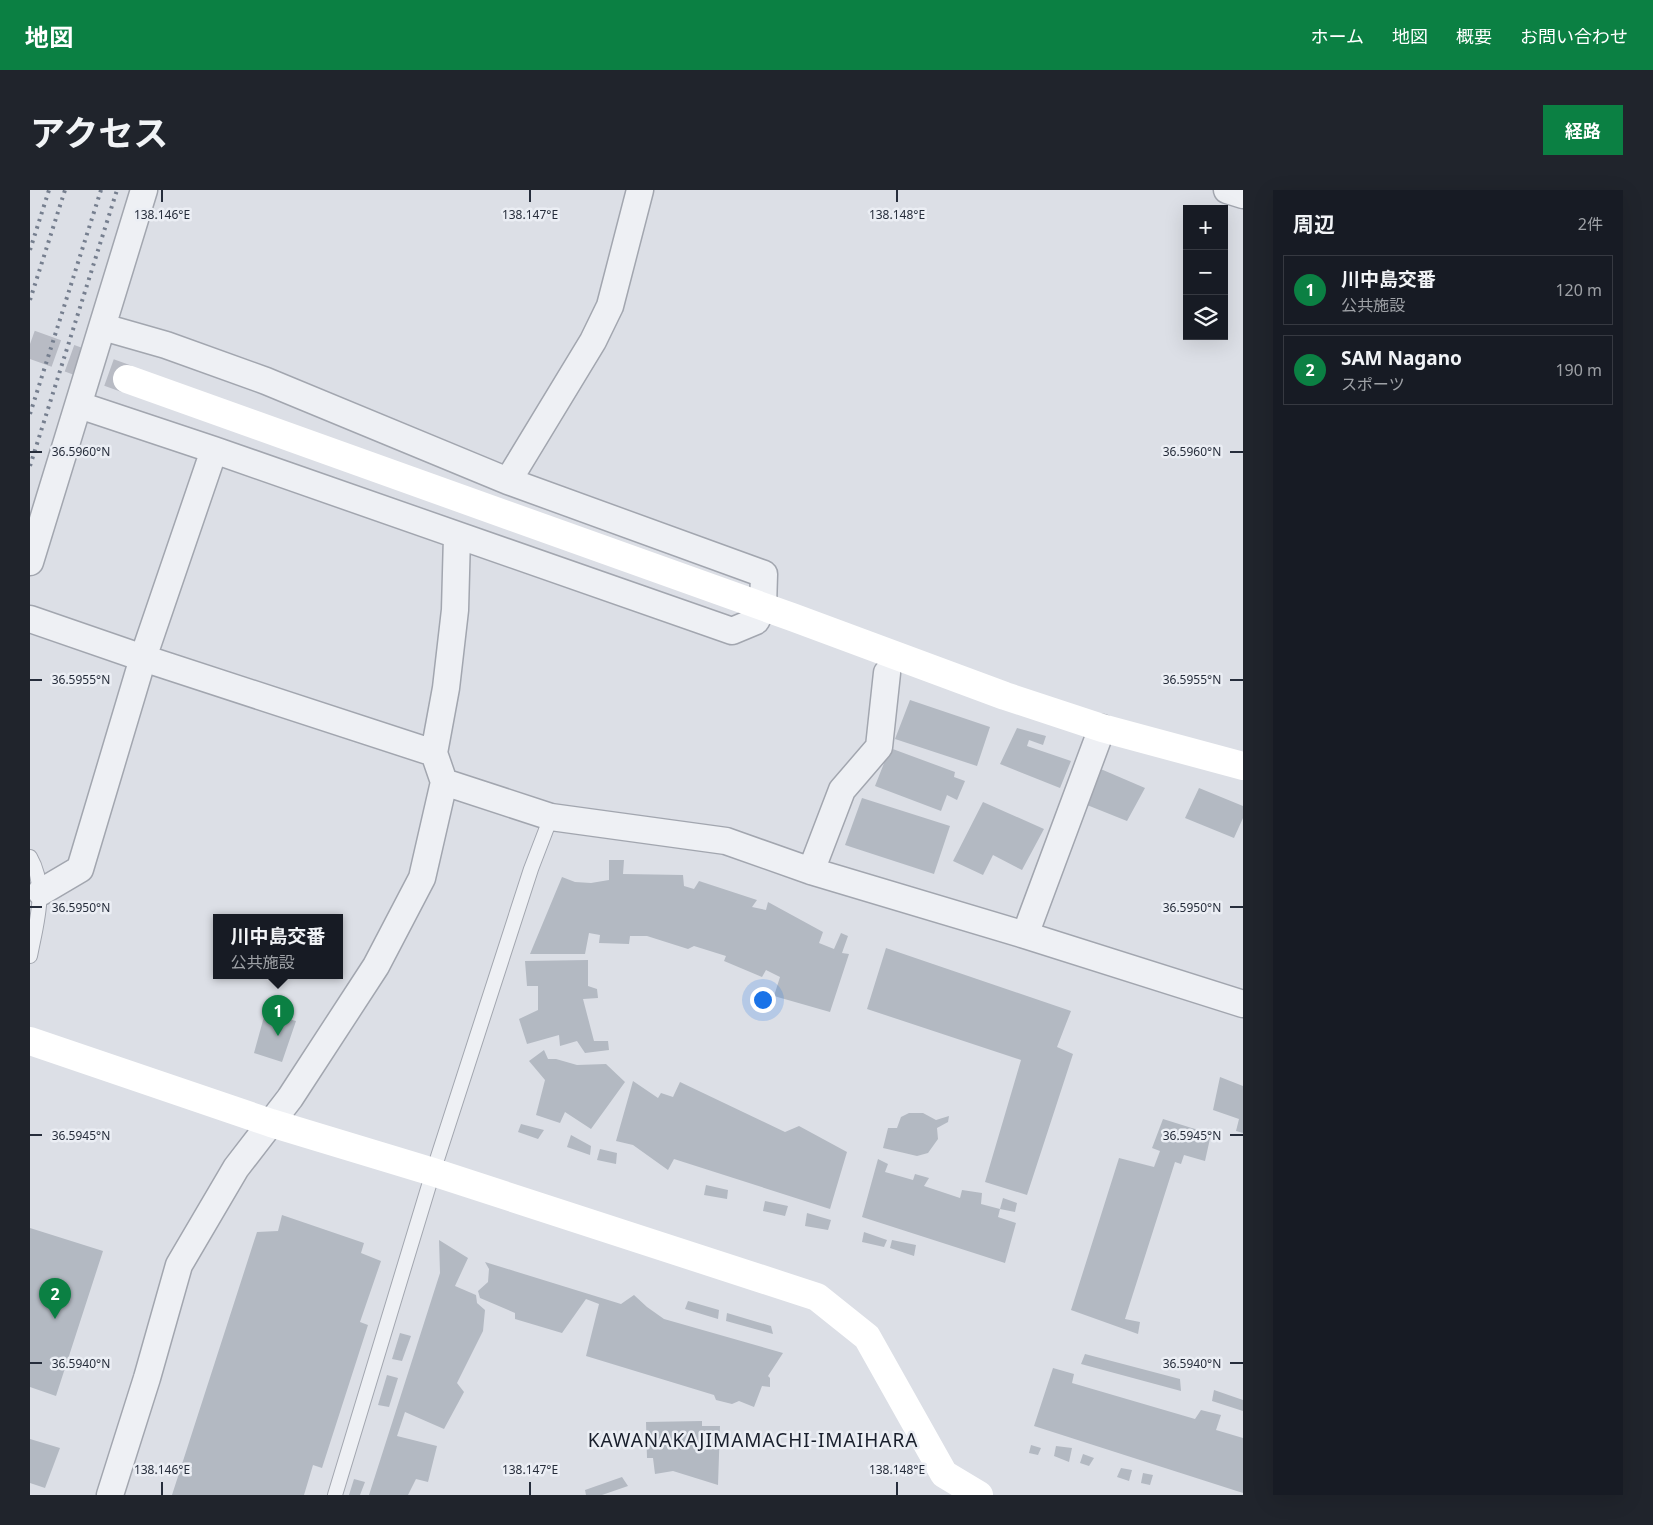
<!DOCTYPE html>
<html lang="ja">
<head>
<meta charset="utf-8">
<style>
	body { margin:0; font-family:"Noto Sans","Noto Sans JP",sans-serif; background:#20242c; color:#f1f3f6 }
	.controls { position:absolute; right:15px; top:15px; display:grid; overflow:hidden; border-radius:0px; box-shadow:0 5px 20px #0002 }
	.controls button { width:45px; height:45px; display:grid; place-items:center; padding:0; border:0; border-bottom:1px solid #363941; background:#171b24; color:#f1f3f6; font:25px sans-serif }
	.you { position:absolute; left:732px; top:809px; width:18px; height:18px; margin:-12px; border:4px solid #fff; border-radius:50%; background:#1a73e8; box-shadow:0 0 0 8px #1a73e833 }
	.badge { display:grid; place-items:center; width:32px; height:32px; border-radius:50%; background:#0b8043; color:#fff; font-size:16px; font-weight:700 }
	.pin { position:absolute; translate:-50% -41px; filter:drop-shadow(0 1px 2px #0008) }
	.pin::after { content:''; position:absolute; top:26px; width:18px; height:15px; background:inherit; clip-path:polygon(0 0,100% 0,50% 100%) }
	.popup { position:absolute; left:183px; top:724px; width:130px; height:65px; box-sizing:border-box; display:grid; place-content:center; border-radius:0px; background:#171b24; filter:drop-shadow(0 1px 4px #0005); font-size:16px; white-space:nowrap; color:#9ea1a6 }
	.popup b { font-size:19px; color:#f1f3f6 }
	.popup::after { content:''; position:absolute; left:50%; top:100%; margin-left:-10px; border:10px solid transparent; border-top-color:#171b24 }
	.list { margin:0; padding:0; list-style:none }
	h2 { display:flex; justify-content:space-between; align-items:center; height:65px; margin:0; padding:0 20px; font-size:21px }
	h2 small { font-size:16px; font-weight:400; color:#9ea1a6 }
	.list li { display:grid; grid-template-columns:32px 1fr auto; gap:15px; align-items:center; box-sizing:border-box; height:70px; margin:0 10px 10px; padding:0 10px; border:1px solid #363941; border-radius:0px }
	.list b { display:block; font-size:19px; white-space:nowrap }
	.list p { margin:0; font-size:16px; white-space:nowrap; color:#9ea1a6 }
	.list em { font-size:16px; font-style:normal; color:#9ea1a6 }
	.icon { flex:none; width:28px; height:28px; fill:none; stroke:currentColor; stroke-width:2; stroke-linecap:round; stroke-linejoin:round }
	.map { position:relative; flex:none; width:1213px; height:1305px; overflow:hidden; border-radius:0px }
	header { display:flex; align-items:center; gap:30px; box-sizing:border-box; height:70px; padding:0 25px; background:#0b8043; color:#fff }
	header strong { font-size:24px }
	nav { display:flex; gap:28px; margin-inline-start:auto; font-size:18px }
	.intro { display:flex; align-items:center; justify-content:space-between; box-sizing:border-box; height:120px; padding:0 30px }
	h1 { margin:0; font-size:35px }
	.button { padding:12px 22px; border-radius:0px; background:#0b8043; color:#fff; font-size:18px; font-weight:700 }
	main { display:flex; gap:30px; padding:0 30px }
	aside { flex:1; background:#171b24; border-radius:0px; box-shadow:0 5px 20px #0002 }
	.map>svg:first-child { display:block }
	.building { fill:#b3b9c2 }
	.lines { fill:none; stroke-linecap:round; stroke-linejoin:round }
	.secondary-tunnel { stroke:#b8bbc4; stroke-width:28; stroke-dasharray:28 14; stroke-linecap:butt }
	.lane-casing { stroke:#a2a6af; stroke-width:16 }
	.street-casing { stroke:#a2a6af; stroke-width:29 }
	.lane { stroke:#eef0f4; stroke-width:14 }
	.street { stroke:#eef0f4; stroke-width:26 }
	.secondary { stroke:#fff; stroke-width:28 }
	.rail { stroke:#767f8f; stroke-width:4; stroke-dasharray:2.5 5; stroke-linecap:butt }
	.ticks { fill:none; stroke:#262d3b; stroke-width:2 }
	.labels { text-anchor:middle; dominant-baseline:central; stroke-width:5; stroke-linejoin:round; paint-order:stroke }
	.quarter-label { font-size:19px; letter-spacing:1px; fill:#191f2c; stroke:#ebeef4 }
	.ticks-label { font-size:12px; text-anchor:middle; fill:#262d3b; stroke:#ebeef4; stroke-width:5; stroke-linejoin:round; paint-order:stroke }
</style>
</head>
<body>
<header>
<strong>地図</strong>
<nav><a>ホーム</a><a>地図</a><a>概要</a><a>お問い合わせ</a></nav>
</header>
<div class="intro"><h1>アクセス</h1><a class="button">経路</a></div>
<main>
<div class="map">
<svg width="1213" height="1305" viewBox="0 0 1213 1305">
	<rect width="100%" height="100%" fill="#dcdfe6"/>
	<!-- building -->
	<path class="building" d="M880 510 960 537 947 576 865 549Z
		M987 538 1016 546 1013 555 999 550 997 556 1041 571 1030 598 970 574Z
		M860 558 925 582 924 587 935 591 927 610 917 605 911 621 845 596Z
		M1066 577 1115 598 1097 631 1052 613Z
		M1169 598 1213 616V628L1204 648 1155 628Z
		M832 608 920 636 904 684 815 655Z
		M953 612 1014 639 992 680 963 665 953 685 923 671Z
		M579 670H594L593 684 653 685 654 696 664 699 669 691 727 710 722 717 736 720 738 712 793 742 789 753 804 759 811 743 818 746 812 763 819 764 800 822 744 806 750 787 736 780 732 787 694 771 696 766 664 756 658 759 617 746H600L599 754 569 753 570 745 559 743 555 764H500L532 687 545 692 561 693 579 690Z
		M856 758 1041 821 1027 857 1043 864 997 1005 955 992 991 870 837 819Z
		M558 770V796L567 799 568 808 553 809 564 851H578L579 860 555 863 547 851 530 856 529 845 497 854 489 829 508 820V796H497L495 771Z
		M235 823 266 831 252 872 224 863Z
		M514 860 518 869H526L547 875 576 874 595 892 561 939 535 922 530 933 506 925 515 890 499 871Z
		M1190 887 1213 896V943L1206 941 1209 929 1183 920Z
		M603 891 628 908 631 903 643 907 650 892 755 942 769 936 817 962 800 1019 644 969 638 980 603 955 586 951Z
		M879 923H893L906 930 919 926 918 932 907 938 908 949 898 963 887 966 853 958 858 938H867L871 927Z
		M1133 929 1181 944 1175 971 1154 965 1151 974 1145 972 1095 1129 1110 1132 1108 1144 1041 1120 1089 968 1124 977 1130 961 1122 958Z
		M491 934 514 940 508 949 488 942Z
		M541 945 561 956 560 965 537 957Z
		M570 959 587 963 586 974 567 970Z
		M848 969 858 974 855 982 883 990 885 984 899 988 894 996 930 1008 932 1000 952 1003 951 1014 970 1019 968 1027 986 1033 975 1073 832 1027Z
		M676 995 698 1000 697 1009 674 1005Z
		M973 1008 987 1013 985 1022 970 1019Z
		M735 1011 758 1016 755 1026 733 1021Z
		M777 1023 801 1030 798 1040 775 1036Z
		M252 1025 334 1053 331 1063 351 1071 330 1132 338 1135 292 1278 283 1275 274 1305H142L227 1042 248 1041Z
		M0 1038 73 1061 26 1206 0 1197Z
		M834 1042 857 1050 854 1057 832 1052Z
		M409 1050 438 1068 425 1096 446 1105 447 1113 455 1120 453 1141 427 1193 434 1202 414 1239 375 1222 367 1246 407 1256 398 1292 386 1289 378 1305H339L410 1083Z
		M862 1050 886 1055 884 1066 860 1058Z
		M455 1072 591 1114 604 1105 617 1117 634 1129 753 1163 738 1186 740 1188V1197L732 1196 724 1217 709 1211 702 1214 686 1210 684 1205 556 1166 569 1114 556 1109 532 1143 485 1129V1123L450 1108 448 1101 458 1092 459 1079Z
		M658 1111 689 1120 688 1129 655 1119Z
		M697 1123 741 1136 743 1144 696 1131Z
		M370 1143 381 1146 372 1171 362 1169Z
		M1055 1164 1150 1189 1151 1201 1051 1174Z
		M1023 1178 1044 1184 1042 1193 1165 1229 1171 1220 1191 1225 1186 1240 1213 1248V1303L1004 1236Z
		M357 1185 368 1188 359 1217 348 1215Z
		M1184 1200 1213 1210V1221L1182 1211Z
		M672 1231V1236H690L688 1295 643 1281 625 1284 623 1268H617L616 1232Z
		M0 1249 30 1258 15 1298 0 1293Z
		M1001 1255 1011 1258 1008 1265 999 1263Z
		M1026 1256 1042 1258 1039 1272 1024 1266Z
		M1053 1264 1064 1268 1059 1276 1050 1273Z
		M1091 1278 1102 1280 1099 1291 1087 1287Z
		M1113 1283 1123 1285 1120 1295 1111 1293Z
		M592 1287 598 1296 572 1305H556L555 1300Z
		M324 1289 335 1292 330 1305H319Z"/>
	<g class="lines">
		<!-- secondary-tunnel -->
		<path class="secondary-tunnel" d="M0 154 97 189"/>
		<!-- lane casing -->
		<g class="lane-casing">
			<path id="lane" d="M0 667C18 698 6 734 0 766
				M305 1305 403 982 501 679 521 627"/>
		</g>
		<!-- street casing -->
		<g class="street-casing">
			<path id="street" d="M1197 0 1213 5
				M49 215 184 260 702 441 726 431 733 417 734 384 478 291 236 191 136 155 73 137
				M478 291 563 151 580 116 610 0
				M0 372 114 0
				M0 429 113 468 404 563 414 592 392 688 346 776 260 908 206 978 149 1075 117 1188 80 1305
				M404 563 416 498 425 420 427 346
				M414 592 521 627 696 651 781 681 995 745 1213 814
				M781 681 812 600 849 557 857 483
				M11 702 50 679 113 468 184 260
				M995 745 1072 538"/>
		</g>
		<!-- lane -->
		<use href="#lane" class="lane"/>
		<!-- street -->
		<use href="#street" class="street"/>
		<!-- secondary -->
		<path class="secondary" d="M97 189 762 427 975 506 1072 538 1213 576
			M0 851 241 933 403 982 787 1107 837 1147 914 1284 949 1305"/>
		<!-- rail -->
		<path class="rail" d="M0 60 19 0
			M0 110 35 0
			M0 224 71 0
			M0 276 87 0"/>
	</g>
	<!-- ticks -->
	<path class="ticks" d="M132 0V12M500 0V12M867 0V12M0 262H12M1200 262H1213M0 490H12M1200 490H1213M0 717H12M1200 717H1213M0 945H12M1200 945H1213M0 1173H12M1200 1173H1213M132 1292V1305M500 1292V1305M867 1292V1305"/>
	<g class="labels">
		<!-- quarter labels -->
		<g class="quarter-label">
			<text x="723" y="1250">KAWANAKAJIMAMACHI-IMAIHARA</text>
		</g>
	</g>
	<g class="ticks-label">
		<text x="132" y="29">138.146°E</text>
		<text x="500" y="29">138.147°E</text>
		<text x="867" y="29">138.148°E</text>
		<text x="51" y="266">36.5960°N</text>
		<text x="1162" y="266">36.5960°N</text>
		<text x="51" y="494">36.5955°N</text>
		<text x="1162" y="494">36.5955°N</text>
		<text x="51" y="722">36.5950°N</text>
		<text x="1162" y="722">36.5950°N</text>
		<text x="51" y="950">36.5945°N</text>
		<text x="1162" y="950">36.5945°N</text>
		<text x="51" y="1178">36.5940°N</text>
		<text x="1162" y="1178">36.5940°N</text>
		<text x="132" y="1284">138.146°E</text>
		<text x="500" y="1284">138.147°E</text>
		<text x="867" y="1284">138.148°E</text>
	</g>
</svg>
<div class="controls">
<button>+</button>
<button>−</button>
<button><svg class="icon" aria-label="layers" viewBox="0 0 24 24"><path d="M12 4l9 5-9 5-9-5zM3 14l9 5 9-5"/></svg></button>
</div>
<div class="you"></div>
<div class="pin badge" style="left:248px;top:846px">1</div>
<div class="popup"><b>川中島交番</b>公共施設</div>
<div class="pin badge" style="left:25px;top:1129px">2</div>
</div>
<aside>
<h2>周辺<small>2件</small></h2>
<ul class="list">
<li><span class="badge">1</span><div><b>川中島交番</b><p>公共施設</p></div><em>120 m</em></li>
<li><span class="badge">2</span><div><b>SAM Nagano</b><p>スポーツ</p></div><em>190 m</em></li>
</ul>
</aside>
</main>
</body>
</html>
